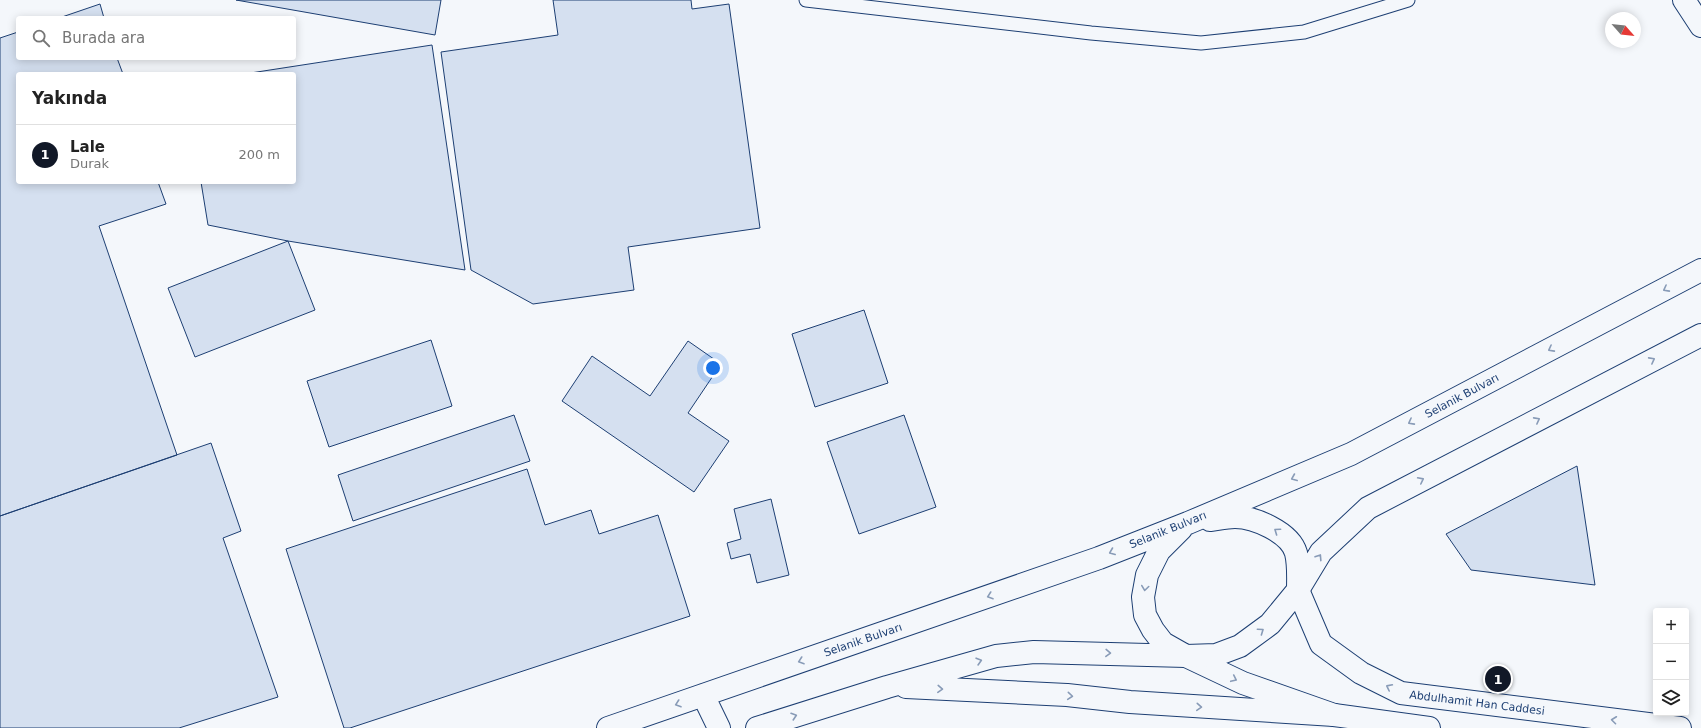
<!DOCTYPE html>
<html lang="tr">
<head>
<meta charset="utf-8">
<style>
	body { margin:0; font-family:"DejaVu Sans",sans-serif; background:#f6f6f6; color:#222 }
	.controls { position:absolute; right:12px; bottom:12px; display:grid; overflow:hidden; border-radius:4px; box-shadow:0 2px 10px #0003 }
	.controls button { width:36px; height:36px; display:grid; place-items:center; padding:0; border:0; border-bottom:1px solid #e0e0e0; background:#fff; color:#222; font:20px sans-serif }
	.compass { position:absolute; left:1605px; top:12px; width:36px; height:36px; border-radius:50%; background:#fff; box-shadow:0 2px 10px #0003; rotate:117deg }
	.you { position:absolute; left:713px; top:368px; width:14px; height:14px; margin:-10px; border:3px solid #fff; border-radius:50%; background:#1a73e8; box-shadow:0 0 0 6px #1a73e833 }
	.badge { display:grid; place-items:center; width:26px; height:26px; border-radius:50%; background:#111827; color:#fff; font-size:13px; font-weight:700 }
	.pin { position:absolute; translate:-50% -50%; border:2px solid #fff; box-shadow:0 1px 4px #0006 }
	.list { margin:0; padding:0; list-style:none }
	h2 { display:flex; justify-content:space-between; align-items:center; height:52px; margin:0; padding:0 16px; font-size:17px }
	h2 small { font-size:13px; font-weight:400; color:#767676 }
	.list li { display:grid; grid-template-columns:26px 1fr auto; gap:12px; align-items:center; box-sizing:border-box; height:60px; padding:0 16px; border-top:1px solid #e0e0e0 }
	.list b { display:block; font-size:15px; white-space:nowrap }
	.list p { margin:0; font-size:13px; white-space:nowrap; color:#767676 }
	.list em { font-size:13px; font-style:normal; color:#767676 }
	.icon { flex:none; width:22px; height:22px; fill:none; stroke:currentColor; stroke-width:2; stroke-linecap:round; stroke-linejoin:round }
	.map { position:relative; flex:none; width:1701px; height:728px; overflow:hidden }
	.search { position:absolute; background:#fff; box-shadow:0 2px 10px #0003; left:16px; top:16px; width:280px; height:44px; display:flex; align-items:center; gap:10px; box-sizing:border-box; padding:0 14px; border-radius:4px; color:#767676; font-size:15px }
	.panel { position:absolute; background:#fff; box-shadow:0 2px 10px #0003; left:16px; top:72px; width:280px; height:112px; border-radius:4px }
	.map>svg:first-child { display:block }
	.building { fill:#d5e0f0; stroke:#1d3f73 }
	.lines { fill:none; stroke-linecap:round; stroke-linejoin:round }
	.service-casing { stroke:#1d3f73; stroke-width:15 }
	.minor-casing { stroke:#1d3f73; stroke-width:24 }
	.secondary-casing { stroke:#1d3f73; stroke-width:24 }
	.primary-casing { stroke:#1d3f73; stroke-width:24 }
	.service { stroke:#f4f7fb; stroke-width:13 }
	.minor { stroke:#f4f7fb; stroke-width:22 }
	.secondary { stroke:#f4f7fb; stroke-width:22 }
	.primary { stroke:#f4f7fb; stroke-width:22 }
	.oneway { stroke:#889bb7 }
	.labels { text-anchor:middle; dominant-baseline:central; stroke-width:3; stroke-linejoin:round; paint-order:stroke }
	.street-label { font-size:11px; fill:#1d3f73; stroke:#f4f7fb }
</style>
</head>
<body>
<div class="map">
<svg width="1701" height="728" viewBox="0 0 1701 728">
	<rect width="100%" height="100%" fill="#f4f7fb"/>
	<!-- building -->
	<path class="building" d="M236 0H441L435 35Z
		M553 0H691L692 9 729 4 760 228 628 247 634 290 533 304 471 270 441 52 558 35Z
		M100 4 104 18H59Z
		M18 32V58H117L123 74H18V182H158L166 204 99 226 177 455 0 516V38Z
		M432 45 465 270 288 241 208 225 201 182H294V74H244Z
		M288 241 315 310 195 357 168 288Z
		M864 310 888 383 815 407 792 334Z
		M431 340 452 406 329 447 307 381Z
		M688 341 721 364 688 413 729 441 694 492 562 401 592 356 650 396Z
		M514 415 530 461 353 521 338 475Z
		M904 415 936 507 859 534 827 442Z
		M211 443 241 531 223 538 278 697 179 728H0V516Z
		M1577 466 1595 585 1471 570 1446 534Z
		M527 469 545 525 591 510 599 534 658 515 690 616 350 728H344L286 549Z
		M771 499 789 575 757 583 750 554 731 559 727 543 741 539 734 509Z"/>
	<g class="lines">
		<!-- service casing -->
		<g class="service-casing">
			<path id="service" d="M806 0 1091 33 1201 43 1304 32 1408 0"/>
		</g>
		<!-- minor casing -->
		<g class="minor-casing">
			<path id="minor" d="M1684 0 1701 26"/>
		</g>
		<!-- secondary casing -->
		<g class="secondary-casing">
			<path id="secondary" d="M1298 590 1321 644 1361 673 1401 693 1680 728
				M1186 656 1243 683 1334 715 1429 728"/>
		</g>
		<!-- primary casing -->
		<g class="primary-casing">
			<path id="primary" d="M1210 520C1218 519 1227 517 1235 517 1254 517 1290 532 1296 553 1299 565 1298 578 1298 590
				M1181 529 1159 551 1147 575 1143 597 1145 615 1153 630 1163 643 1186 656
				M906 687 1067 695 1130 702 1334 715
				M703 695 719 728
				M608 728 1099 558 1188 523 1351 454 1701 270
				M757 728 887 687 996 656 1034 652 1186 656 1216 655 1240 646 1270 624 1298 590 1321 552 1368 508 1701 335"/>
		</g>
		<!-- service -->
		<use href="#service" class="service"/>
		<!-- minor -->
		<use href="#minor" class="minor"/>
		<!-- secondary -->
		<use href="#secondary" class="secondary"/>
		<!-- primary -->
		<use href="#primary" class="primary"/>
	</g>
	<!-- one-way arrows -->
	<defs><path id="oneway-chevron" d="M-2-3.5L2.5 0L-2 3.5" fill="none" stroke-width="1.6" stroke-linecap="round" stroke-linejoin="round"/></defs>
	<g class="oneway">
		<use href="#oneway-chevron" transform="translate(1666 289) rotate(152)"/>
		<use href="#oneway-chevron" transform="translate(1551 349) rotate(152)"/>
		<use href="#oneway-chevron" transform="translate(1652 360) rotate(-28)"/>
		<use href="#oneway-chevron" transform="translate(1537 420) rotate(-28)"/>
		<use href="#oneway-chevron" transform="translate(1411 422) rotate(152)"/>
		<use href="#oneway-chevron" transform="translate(1294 478) rotate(157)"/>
		<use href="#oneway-chevron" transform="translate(1421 480) rotate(-27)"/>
		<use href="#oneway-chevron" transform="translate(1277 531) rotate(-145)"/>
		<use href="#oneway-chevron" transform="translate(1112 552) rotate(158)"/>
		<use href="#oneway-chevron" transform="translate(1319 557) rotate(-57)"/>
		<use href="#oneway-chevron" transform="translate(1145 588) rotate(98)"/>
		<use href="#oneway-chevron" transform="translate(990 596) rotate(161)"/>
		<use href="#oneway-chevron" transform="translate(1261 631) rotate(-35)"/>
		<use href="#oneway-chevron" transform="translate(1108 653) rotate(2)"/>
		<use href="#oneway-chevron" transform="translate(801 661) rotate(161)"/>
		<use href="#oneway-chevron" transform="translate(979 661) rotate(-16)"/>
		<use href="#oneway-chevron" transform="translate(1234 679) rotate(25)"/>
		<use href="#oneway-chevron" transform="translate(1389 687) rotate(-153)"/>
		<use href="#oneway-chevron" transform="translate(940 689) rotate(3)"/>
		<use href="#oneway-chevron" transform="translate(1070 696) rotate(5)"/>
		<use href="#oneway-chevron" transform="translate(678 704) rotate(161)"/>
		<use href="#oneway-chevron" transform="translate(1199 707) rotate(4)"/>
		<use href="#oneway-chevron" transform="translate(794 716) rotate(-18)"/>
		<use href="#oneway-chevron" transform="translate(1614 720) rotate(-173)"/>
	</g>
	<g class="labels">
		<!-- street labels -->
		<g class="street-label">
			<text transform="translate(1462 396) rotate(-28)">Selanik Bulvarı</text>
			<text transform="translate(1168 530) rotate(-22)">Selanik Bulvarı</text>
			<text transform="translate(863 640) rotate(-19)">Selanik Bulvarı</text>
			<text transform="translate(1477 703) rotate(7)">Abdulhamit Han Caddesi</text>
		</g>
	</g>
</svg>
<div class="controls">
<button>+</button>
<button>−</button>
<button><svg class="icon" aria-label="layers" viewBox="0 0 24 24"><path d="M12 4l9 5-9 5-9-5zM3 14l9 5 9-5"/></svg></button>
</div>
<svg class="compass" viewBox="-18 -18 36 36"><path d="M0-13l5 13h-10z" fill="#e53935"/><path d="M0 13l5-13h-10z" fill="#767676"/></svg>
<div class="you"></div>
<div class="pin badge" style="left:1498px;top:679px">1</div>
<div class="search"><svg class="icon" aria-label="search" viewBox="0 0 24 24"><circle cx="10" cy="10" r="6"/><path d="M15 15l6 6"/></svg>Burada ara</div>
<section class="panel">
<h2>Yakında<small></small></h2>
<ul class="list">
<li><span class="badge">1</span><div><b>Lale</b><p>Durak</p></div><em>200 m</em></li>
</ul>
</section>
</div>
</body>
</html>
